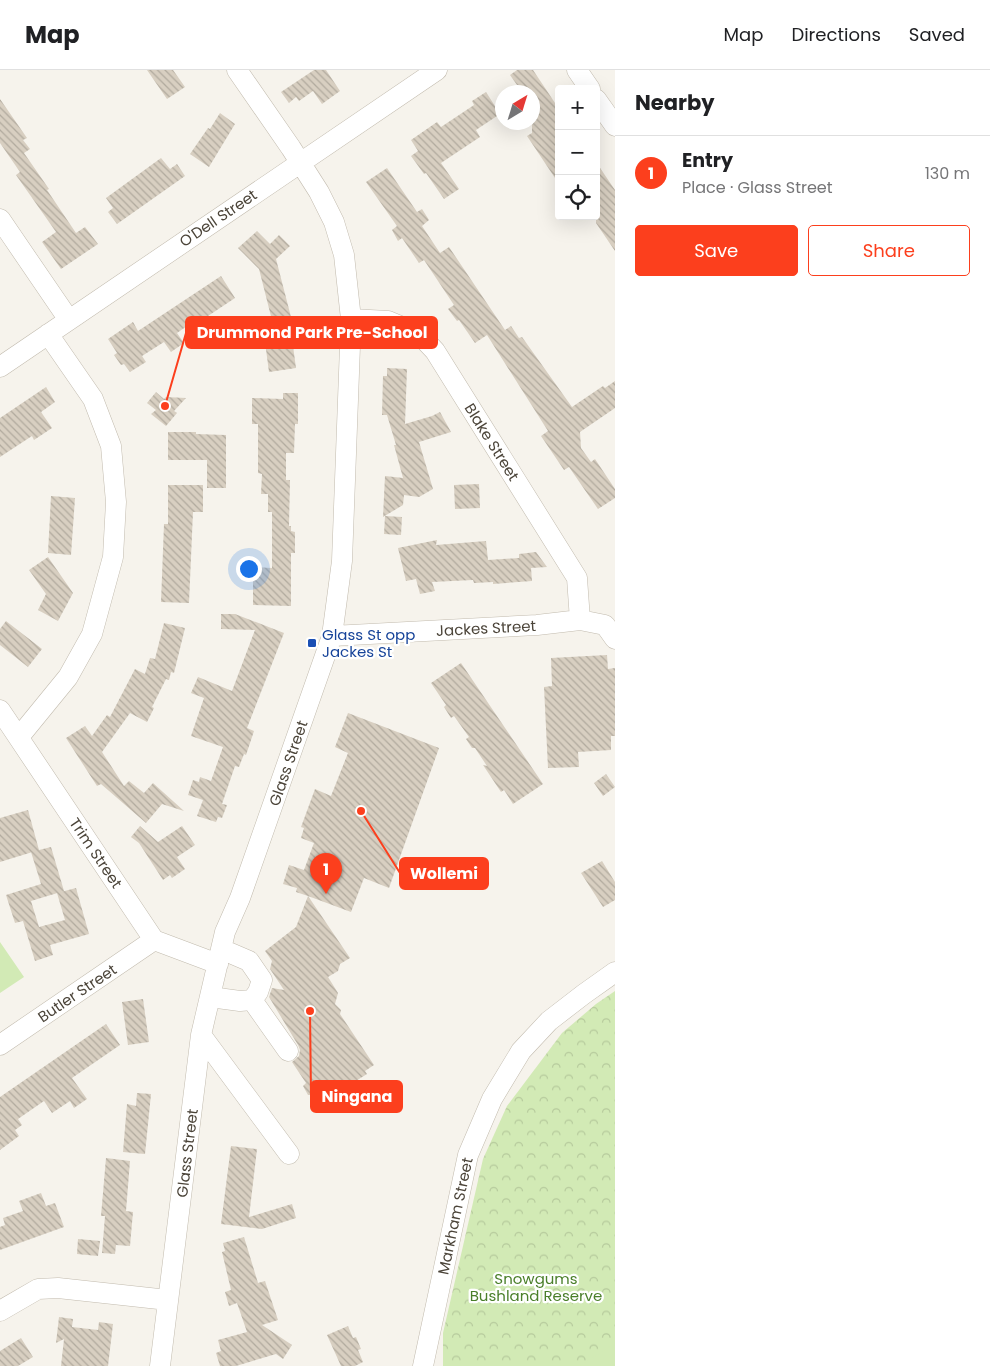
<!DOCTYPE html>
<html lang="en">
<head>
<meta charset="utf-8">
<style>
	body { margin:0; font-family:Poppins,sans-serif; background:#f6f6f6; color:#202124 }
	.controls { position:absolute; right:15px; top:15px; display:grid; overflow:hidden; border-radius:5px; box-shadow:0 5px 20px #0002 }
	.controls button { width:45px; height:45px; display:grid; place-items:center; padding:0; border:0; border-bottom:1px solid #e0e0e0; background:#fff; color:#202124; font:25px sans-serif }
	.compass { position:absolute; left:495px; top:15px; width:45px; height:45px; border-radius:50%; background:#fff; box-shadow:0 5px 20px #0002; rotate:38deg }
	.you { position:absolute; left:248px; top:498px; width:18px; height:18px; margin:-12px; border:4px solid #fff; border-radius:50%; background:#1a73e8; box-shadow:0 0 0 8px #1a73e833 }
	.badge { display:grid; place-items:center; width:32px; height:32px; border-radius:50%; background:#fc3f1d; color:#fff; font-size:16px; font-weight:700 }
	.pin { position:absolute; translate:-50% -41px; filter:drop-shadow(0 1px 2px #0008) }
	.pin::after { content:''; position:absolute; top:26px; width:18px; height:15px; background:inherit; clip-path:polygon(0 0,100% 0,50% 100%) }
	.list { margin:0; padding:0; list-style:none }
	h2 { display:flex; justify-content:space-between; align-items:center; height:65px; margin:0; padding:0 20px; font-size:21px }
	h2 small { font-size:16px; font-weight:400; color:#757577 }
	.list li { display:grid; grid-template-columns:32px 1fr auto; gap:15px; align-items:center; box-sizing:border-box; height:75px; padding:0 20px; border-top:1px solid #e0e0e0 }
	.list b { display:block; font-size:19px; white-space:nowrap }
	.list p { margin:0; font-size:16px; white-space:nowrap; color:#757577 }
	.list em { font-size:16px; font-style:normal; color:#757577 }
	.actions { display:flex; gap:10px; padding:15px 20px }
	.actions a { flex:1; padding:11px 0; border:1px solid #fc3f1d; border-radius:5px; text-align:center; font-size:18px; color:#fc3f1d }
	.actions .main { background:#fc3f1d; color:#fff }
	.icon { flex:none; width:28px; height:28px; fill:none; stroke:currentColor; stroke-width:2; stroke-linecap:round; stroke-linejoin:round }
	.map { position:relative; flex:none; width:615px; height:1296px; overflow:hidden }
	header { display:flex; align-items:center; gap:30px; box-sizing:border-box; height:70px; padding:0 25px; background:#fff; border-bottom:1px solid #e0e0e0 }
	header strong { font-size:24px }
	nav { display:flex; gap:28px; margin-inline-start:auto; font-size:18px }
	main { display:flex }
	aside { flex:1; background:#fff }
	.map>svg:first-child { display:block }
	.forest { fill:url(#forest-crowns) }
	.green { fill:#d2eab5 }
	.building { fill:url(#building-back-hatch) }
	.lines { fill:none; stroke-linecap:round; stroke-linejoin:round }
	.minor-casing { stroke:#c2bbae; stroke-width:21 }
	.minor { stroke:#fff; stroke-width:20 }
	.transit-dot { fill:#1a4fb4; stroke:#fff; stroke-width:2 }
	.labels { text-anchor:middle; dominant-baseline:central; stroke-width:4.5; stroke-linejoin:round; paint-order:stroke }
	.street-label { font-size:15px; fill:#4b4439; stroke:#fff }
	.transit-label { font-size:15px; fill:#164399; stroke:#fff; text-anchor:start }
	.park-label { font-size:15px; fill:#4a7f2a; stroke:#fff }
	.leader { fill:none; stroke:#fc3f1d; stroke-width:2 }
	.callout-dot { fill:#fc3f1d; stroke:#fff; stroke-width:2 }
	.callout { fill:#fc3f1d; stroke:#fc3f1d; stroke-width:2 }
	.callout-label { font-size:16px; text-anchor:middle; font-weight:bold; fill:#fff }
</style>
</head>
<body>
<header>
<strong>Map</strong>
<nav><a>Map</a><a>Directions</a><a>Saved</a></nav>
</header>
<main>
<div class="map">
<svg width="615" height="1296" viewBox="0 0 615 1296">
	<defs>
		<pattern id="forest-crowns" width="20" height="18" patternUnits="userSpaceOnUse" patternTransform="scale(1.25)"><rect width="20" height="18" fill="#d2eab5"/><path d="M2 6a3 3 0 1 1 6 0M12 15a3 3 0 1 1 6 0" fill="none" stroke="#b6ca9c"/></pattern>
		<pattern id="building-back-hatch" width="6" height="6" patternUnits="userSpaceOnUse" patternTransform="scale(1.25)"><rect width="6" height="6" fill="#d8cfc1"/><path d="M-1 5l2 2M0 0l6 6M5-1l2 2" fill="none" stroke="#b1aa9e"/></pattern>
	</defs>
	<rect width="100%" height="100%" fill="#f6f3ec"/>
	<!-- forest -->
	<path class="forest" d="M615 921V1296H443V1263L483 1089 507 1036 562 963 596 934Z"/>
	<!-- green -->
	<path class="green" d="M0 872 24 907 0 923Z
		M615 1273V1296H580Z"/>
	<!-- building -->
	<path class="building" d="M147 0H173L185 17 167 29Z
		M314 0H326L340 21 322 34 313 21 299 31 296 27 289 33 281 22Z
		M517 0H533L559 39V114L527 66 532 63V22H522L510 5Z
		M486 22 500 44 476 60 480 67 441 93 459 119 444 129 426 103 424 104 411 86 418 81 411 70 437 52 441 57 474 35 472 31Z
		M0 29 27 68 23 70 30 79 24 83 49 119 47 120 76 163 85 157 98 174 61 199 42 172 56 162 16 105 20 102 0 73Z
		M220 43 235 54 209 97 190 84 208 58 210 59Z
		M161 88 170 99 177 94 185 106 117 154 108 142 113 138 106 128Z
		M596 92 615 120V181L596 153Z
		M387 98 417 142 422 139 429 150 422 156 440 183 449 177 505 260 511 256 519 268 522 267 572 337 603 316 605 318 615 311V338L580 362 581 378 591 392 595 389 615 419V428L598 439 569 397 564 400 541 366 548 361 487 265 475 273 459 250 457 251 448 239 454 235 424 190 419 193 402 168 398 171 392 160 397 156 366 112Z
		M257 161 270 174 279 165 290 176 276 189 291 247H289L296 298 269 302 265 272 277 270 259 199 238 178Z
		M221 206 235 228 202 250 200 247 177 263 184 273 171 282 164 272 142 286 146 292 130 302 124 294 121 295 114 285 117 283 108 269 133 252 138 261Z
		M387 298 407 299 405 354 432 346 440 342 451 362 419 372 433 419 419 427 404 425 403 435 383 447 385 406 403 408 394 375H396L387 345H382L383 306H387Z
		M46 317 55 332 41 342 52 358 34 370 32 366 0 387V348Z
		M156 322 164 329 166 327 186 328 174 341 177 343 166 356 151 344 156 340 147 333Z
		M283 323H298V354H295L294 383H286V410H290L289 456H291V461L295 462V483H291V536L253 535V497L272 498V442H268V424H261L262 404 258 403V354H252V328L283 329Z
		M168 362H196V364L226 365V418H207V390H168Z
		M479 414 480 438 455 439 454 415Z
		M168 415H203V442H193L189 533 161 532 164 454H168Z
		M51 426 75 428 71 485 48 483Z
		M385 446 402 447 401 465 384 464Z
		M437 470 436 475 486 471 488 490 519 488V484L536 482 547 497 531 498 532 511 493 514V512L474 513 473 510 432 512 435 521 420 524 416 509 406 511 398 478Z
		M48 487 73 523 58 551 38 540 46 524 29 500Z
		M221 544H235L284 563 247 658 254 661 246 685 244 684 239 697 235 696 222 734 227 735 222 748 218 747 216 752 197 746 203 730 188 725 193 710 199 712 200 707 211 711 223 677 191 666 204 628 191 623 198 607 232 621 255 560 221 559Z
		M6 551 42 579 28 597 0 575V559Z
		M164 553 185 558 174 603 171 602 169 610 166 609 152 637 154 638 147 652 130 643 102 682 124 716 129 711 144 723 153 713 184 741 162 734 146 753 101 714 97 716 66 668 85 656 92 666 107 645 110 647 135 599 145 604 150 588 155 589Z
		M607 585 608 599 615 598V666H611V680L578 682 579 697 548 698 544 617 552 616 551 588Z
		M461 593 543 714 513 734 504 720 501 722 483 695 487 696 475 678H472L466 669 469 667 454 646 451 648 444 637 446 635 431 613Z
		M348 643 439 678 389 818 364 808 351 842 308 826 350 888 340 894 338 901 328 907 338 923 335 934 341 940 340 944 374 995 365 1001 367 1004 351 1014 353 1018 331 1032 329 1030 321 1035 313 1025H308L303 1016 306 1013 292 992 299 986 300 980 298 975 269 927 272 918 284 920 270 899 272 891 265 881 296 857 308 826 296 822 297 818 283 814 289 795 304 800 314 773 301 768 304 758 301 757 315 719 331 726 348 683 335 677Z
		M606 704 615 717 603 726 594 713Z
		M28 740 39 780 0 792V748Z
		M140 756 158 772 182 756 195 775 177 787 185 799 172 808 170 805 163 810 139 773 131 767Z
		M51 777 64 821 31 831 39 857 65 850 57 823 76 818 89 864 50 875 53 885 35 891 23 851 15 853 6 825 41 814 31 782Z
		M602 791 615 812V830L603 837 581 803Z
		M143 929 149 972 128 975 122 932Z
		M106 954 120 975 72 1008 87 1029 74 1038 70 1031 52 1043 44 1031 18 1049 22 1055 15 1060 19 1066 0 1080V1027Z
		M137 1023 151 1024 145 1084 123 1082 127 1034 136 1036Z
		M231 1076 257 1079 249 1147 292 1134 296 1148 262 1159 221 1154Z
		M106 1088 130 1091 126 1141 133 1142 130 1176 116 1175 115 1184 102 1183 105 1146H101Z
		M41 1123 46 1136 55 1133 64 1157 0 1180V1157L5 1155 3 1148 23 1141 19 1131Z
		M244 1167 258 1213 265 1211 278 1250 262 1255 292 1275 283 1289 276 1284 236 1296H220L216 1283 221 1281 218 1270 247 1262 237 1233 229 1236 225 1222 231 1220 222 1182 225 1181 223 1173Z
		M78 1169 100 1171 98 1186 77 1184Z
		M59 1247 73 1249 72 1257 98 1260 99 1252 113 1254 108 1296H61L64 1269 56 1273Z
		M348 1256 353 1268 356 1267 361 1279 358 1280 363 1292 355 1296H341L327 1265Z
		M21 1268 33 1287 18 1296H0V1281Z"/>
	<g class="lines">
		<!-- minor casing -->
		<g class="minor-casing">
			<path id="minor" d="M577 0 590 19
				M596 29 615 56
				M0 149 69 250
				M351 249 388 251 419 264 435 281 577 508 580 550
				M0 297 437 0
				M332 566 537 555 580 550 605 555 615 569
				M0 640 154 870 218 894
				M19 667 68 607 92 564 113 487 116 432 111 376 93 329 48 264
				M210 927 240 931 252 930 258 922 262 910 249 891 221 879
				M252 930 288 981
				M201 965 289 1084
				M0 975 154 870
				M0 1241 38 1219 58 1218 168 1230
				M160 1296 201 965 225 862 240 828 332 566 342 491 351 249 344 185 334 152 319 122 291 78 237 0
				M423 1296 468 1085 492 1029 521 981 549 951 584 924 615 902"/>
		</g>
		<!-- minor -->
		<use href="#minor" class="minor"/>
	</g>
	<!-- markers -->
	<rect class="transit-dot" x="307" y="568" width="10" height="10" rx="2.5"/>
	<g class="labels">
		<!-- street labels -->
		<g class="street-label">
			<text transform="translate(218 148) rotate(-34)">O'Dell Street</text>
			<text transform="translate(492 372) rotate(58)">Blake Street</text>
			<text transform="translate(486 558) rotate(-3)">Jackes Street</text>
			<text transform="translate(288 693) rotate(-71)">Glass Street</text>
			<text transform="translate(96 783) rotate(56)">Trim Street</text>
			<text transform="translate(77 923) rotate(-34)">Butler Street</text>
			<text transform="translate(187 1083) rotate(-83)">Glass Street</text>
			<text transform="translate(455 1146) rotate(-78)">Markham Street</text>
		</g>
		<!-- transit labels -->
		<g class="transit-label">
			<text x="322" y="564">Glass St opp<tspan x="322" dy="17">Jackes St</tspan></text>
		</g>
		<!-- park labels -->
		<g class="park-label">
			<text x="536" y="1208">Snowgums<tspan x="536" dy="17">Bushland Reserve</tspan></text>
		</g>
	</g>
	<!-- callouts -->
	<path class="leader" d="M165 336L186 263M361 741L400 803M310 941L311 1026"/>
	<g class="callout-dot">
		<circle cx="165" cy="336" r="5"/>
		<circle cx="361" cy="741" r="5"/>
		<circle cx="310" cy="941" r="5"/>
	</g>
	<g class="callout">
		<rect x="186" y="247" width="251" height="31" rx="5"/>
		<rect x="400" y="788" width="88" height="31" rx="5"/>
		<rect x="311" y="1011" width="91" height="31" rx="5"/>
	</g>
	<g class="callout-label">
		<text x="312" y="268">Drummond Park Pre-School</text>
		<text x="444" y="809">Wollemi</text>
		<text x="357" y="1032">Ningana</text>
	</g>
</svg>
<div class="controls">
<button>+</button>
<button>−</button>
<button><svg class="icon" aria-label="locate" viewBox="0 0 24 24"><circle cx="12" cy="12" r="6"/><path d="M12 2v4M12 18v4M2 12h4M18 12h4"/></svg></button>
</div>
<svg class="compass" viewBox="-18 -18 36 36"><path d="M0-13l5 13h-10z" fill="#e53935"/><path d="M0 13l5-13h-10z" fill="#757577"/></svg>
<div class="you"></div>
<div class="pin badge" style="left:326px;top:824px">1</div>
</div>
<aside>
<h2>Nearby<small></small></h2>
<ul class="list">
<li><span class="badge">1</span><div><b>Entry</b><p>Place · Glass Street</p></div><em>130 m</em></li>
</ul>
<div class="actions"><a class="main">Save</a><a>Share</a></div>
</aside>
</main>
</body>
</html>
